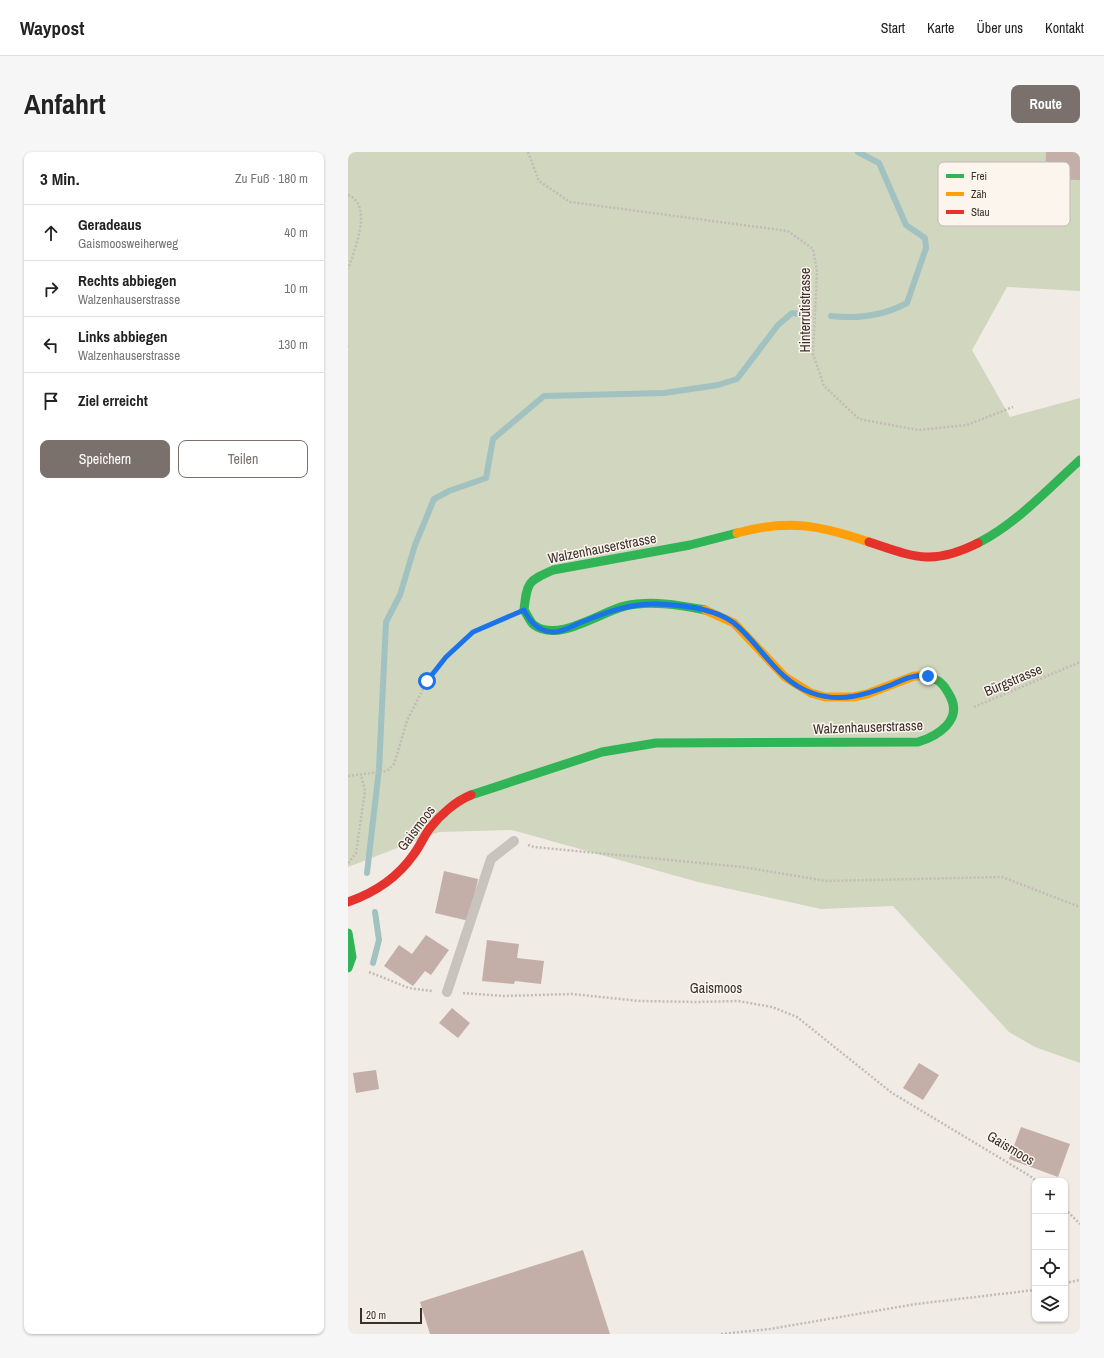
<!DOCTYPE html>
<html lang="de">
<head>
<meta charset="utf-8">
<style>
	body { margin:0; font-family:"Archivo Narrow",sans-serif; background:#f6f6f6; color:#222 }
	.controls { position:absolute; right:12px; bottom:12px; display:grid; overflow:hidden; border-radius:8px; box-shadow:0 1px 3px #0004 }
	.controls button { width:36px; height:36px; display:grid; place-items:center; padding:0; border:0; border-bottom:1px solid #e0e0e0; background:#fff; color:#222; font:20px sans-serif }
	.scale { position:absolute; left:12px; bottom:10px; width:62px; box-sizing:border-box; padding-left:4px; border:2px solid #3b302b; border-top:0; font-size:11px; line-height:14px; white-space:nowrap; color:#3b302b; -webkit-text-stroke:3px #fbf5ee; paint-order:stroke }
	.stop { position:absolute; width:12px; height:12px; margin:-9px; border:3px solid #1a73e8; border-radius:50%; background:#fff }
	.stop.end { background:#1a73e8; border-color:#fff; box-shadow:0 1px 4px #0008 }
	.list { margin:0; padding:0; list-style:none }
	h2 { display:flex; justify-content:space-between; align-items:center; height:52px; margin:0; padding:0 16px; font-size:17px }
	h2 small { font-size:13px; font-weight:400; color:#767676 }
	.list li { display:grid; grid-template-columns:26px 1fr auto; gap:12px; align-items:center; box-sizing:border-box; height:56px; padding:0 16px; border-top:1px solid #e0e0e0 }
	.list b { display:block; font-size:15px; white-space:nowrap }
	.list p { margin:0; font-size:13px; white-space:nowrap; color:#767676 }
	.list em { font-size:13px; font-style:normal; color:#767676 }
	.actions { display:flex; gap:8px; padding:12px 16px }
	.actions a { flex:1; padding:9px 0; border:1px solid #7a716c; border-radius:8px; text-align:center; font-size:14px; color:#7a716c }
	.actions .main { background:#7a716c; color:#fff }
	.icon { flex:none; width:22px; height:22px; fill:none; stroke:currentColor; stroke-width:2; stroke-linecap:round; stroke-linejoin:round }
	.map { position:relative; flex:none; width:732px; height:1182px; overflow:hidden; border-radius:8px }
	header { display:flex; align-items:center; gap:24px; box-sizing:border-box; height:56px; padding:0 20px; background:#fff; border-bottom:1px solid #e0e0e0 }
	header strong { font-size:19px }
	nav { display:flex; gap:22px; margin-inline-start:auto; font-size:14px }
	.intro { display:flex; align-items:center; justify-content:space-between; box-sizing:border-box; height:96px; padding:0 24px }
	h1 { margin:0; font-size:28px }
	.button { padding:10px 18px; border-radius:8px; background:#7a716c; color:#fff; font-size:14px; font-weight:700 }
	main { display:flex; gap:24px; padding:0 24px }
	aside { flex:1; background:#fff; border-radius:8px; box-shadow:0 1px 3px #0004 }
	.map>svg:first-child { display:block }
	.green { fill:#d1d6bf }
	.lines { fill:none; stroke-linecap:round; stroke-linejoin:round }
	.stream { stroke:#a1c2c1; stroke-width:6 }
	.building { fill:#c3afa7 }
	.path { stroke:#c2bbb6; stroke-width:2.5; stroke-dasharray:2 2; stroke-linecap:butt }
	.lane { stroke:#c9c3be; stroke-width:10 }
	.fast { stroke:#30b455; stroke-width:9 }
	.slow { stroke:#ff9f0a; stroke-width:9 }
	.jam { stroke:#e5322d; stroke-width:9 }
	.route { stroke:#1a73e8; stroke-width:5 }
	.labels { text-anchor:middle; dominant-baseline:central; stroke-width:3; stroke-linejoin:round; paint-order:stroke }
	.street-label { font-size:14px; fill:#3b302b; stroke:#fbf5ee }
	.key { fill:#fbf5ee; stroke:#c1bab4; stroke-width:1 }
	.key-label { font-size:11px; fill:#3b302b }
</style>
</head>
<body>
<header>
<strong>Waypost</strong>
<nav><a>Start</a><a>Karte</a><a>Über uns</a><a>Kontakt</a></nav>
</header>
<div class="intro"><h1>Anfahrt</h1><a class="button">Route</a></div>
<main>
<aside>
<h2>3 Min.<small>Zu Fuß · 180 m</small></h2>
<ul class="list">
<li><svg class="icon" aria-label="ahead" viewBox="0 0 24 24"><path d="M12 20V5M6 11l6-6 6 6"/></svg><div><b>Geradeaus</b><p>Gaismoosweiherweg</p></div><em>40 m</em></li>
<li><svg class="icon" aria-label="right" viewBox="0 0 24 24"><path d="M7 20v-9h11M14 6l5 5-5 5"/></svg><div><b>Rechts abbiegen</b><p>Walzenhauserstrasse</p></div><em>10 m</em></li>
<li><svg class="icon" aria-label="left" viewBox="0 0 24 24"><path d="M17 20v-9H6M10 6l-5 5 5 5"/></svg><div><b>Links abbiegen</b><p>Walzenhauserstrasse</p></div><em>130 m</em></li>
<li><svg class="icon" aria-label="arrive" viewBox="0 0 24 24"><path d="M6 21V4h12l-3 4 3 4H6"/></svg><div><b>Ziel erreicht</b></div></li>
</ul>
<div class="actions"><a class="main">Speichern</a><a>Teilen</a></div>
</aside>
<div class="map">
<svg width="732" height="1182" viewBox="0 0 732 1182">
	<rect width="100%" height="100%" fill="#f0ebe5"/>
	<!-- green -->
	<path class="green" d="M0 0H732V139L659 135 624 198 662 265 732 246V911L687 895 661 880 545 754 473 757 350 730 164 678 91 680 0 715Z"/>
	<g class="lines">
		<!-- stream -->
		<path class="stream" d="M483 164C510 167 535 164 559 151L578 96 577 86 558 73 531 11 510 0
			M19 721 31 617 38 470 52 443 67 393 86 347 101 339 138 326 145 287 196 244 316 241 370 233 389 227 430 173 444 161 452 162
			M25 811 31 788 27 760"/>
	</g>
	<!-- building -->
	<path class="building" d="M698 0H732V28L697 27Z
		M96 719 130 727 121 769 87 761Z
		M78 783 101 798 83 823 77 819 65 834 36 814 51 793 64 802Z
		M139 788 171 792 169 806 196 809 193 832 167 829 166 832 134 829Z
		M104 856 122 871 110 886 91 871Z
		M571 911 591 923 575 948 555 936Z
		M28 918 31 937 8 941 5 921Z
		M673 975 722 992 710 1025 661 1007Z
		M235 1098 262 1182H82L72 1150Z"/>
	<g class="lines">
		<!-- path -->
		<path class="path" d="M180 0 191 29 222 50 440 79 465 97 469 119 465 202 476 234 511 267 570 278 619 273 665 255
			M0 43C26 53 6 99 0 117
			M0 194V195
			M626 555 732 510
			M0 624 39 619 46 612 59 569 79 529 98 505 125 480 157 466
			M180 693 186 695 395 715 478 729 654 725 732 755
			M0 711 8 701 17 639 13 623
			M21 820 61 836 84 839
			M115 841 156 844 224 842 292 849 349 850 390 849 424 855 449 865 544 941 682 1024 688 1029
			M717 1057 732 1072
			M717 1131 732 1128
			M373 1182 422 1177 568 1152 687 1138"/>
		<!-- lane -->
		<path class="lane" d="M99 840 143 707 166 689"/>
		<!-- fast -->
		<path class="fast" d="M630 391C669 371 700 337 732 308
			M357 458C331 453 302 448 277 454 252 460 210 491 186 473 182 470 179 462 176 458 179 430 180 429 205 418L342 393 389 381
			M123 643 254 600 308 591 570 590C590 584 615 568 602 544 597 535 594 530 585 526
			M0 781 4 805 0 816"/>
		<!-- slow -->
		<path class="slow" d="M389 381C440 367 471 373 521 390
			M357 458 386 471 437 525 463 541 477 545H505L519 542 566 524H581L585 526"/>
		<!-- jam -->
		<path class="jam" d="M521 390C566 405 584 414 630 391
			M0 750C26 741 50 725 66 702 72 694 76 684 82 676 92 663 108 649 123 643"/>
	</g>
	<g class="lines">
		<!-- route -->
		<path class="route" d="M79 529 98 505 125 480 176 458C182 470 191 480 206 480 215 480 226 473 234 470 259 460 283 451 310 452 335 453 366 456 386 471 413 493 429 529 464 541 492 551 517 543 543 533 556 527 566 522 580 524"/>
	</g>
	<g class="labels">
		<!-- street labels -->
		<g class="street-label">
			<text transform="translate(457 158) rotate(-90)">Hinterrütistrasse</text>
			<text transform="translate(254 396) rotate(-11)">Walzenhauserstrasse</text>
			<text transform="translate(665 528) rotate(-23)">Bürgstrasse</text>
			<text transform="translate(520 575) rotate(-2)">Walzenhauserstrasse</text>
			<text transform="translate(68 676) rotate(-53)">Gaismoos</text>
			<text x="368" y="836">Gaismoos</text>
			<text transform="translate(663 996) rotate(31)">Gaismoos</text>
		</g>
	</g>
	<!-- legend -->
	<rect x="590" y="10" width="132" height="64" rx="6" class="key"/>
	<rect x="598" y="22" width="18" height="4" fill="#30b455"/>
	<rect x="598" y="40" width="18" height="4" fill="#ff9f0a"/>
	<rect x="598" y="58" width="18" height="4" fill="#e5322d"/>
	<g class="key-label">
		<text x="623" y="28">Frei</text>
		<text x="623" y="46">Zäh</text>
		<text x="623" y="64">Stau</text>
	</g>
</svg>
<div class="controls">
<button>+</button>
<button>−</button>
<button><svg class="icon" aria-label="locate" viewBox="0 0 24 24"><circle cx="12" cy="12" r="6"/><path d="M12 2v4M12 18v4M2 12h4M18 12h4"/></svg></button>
<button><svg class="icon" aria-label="layers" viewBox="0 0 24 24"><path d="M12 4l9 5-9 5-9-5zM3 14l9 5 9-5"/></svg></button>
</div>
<div class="scale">20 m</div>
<div class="stop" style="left:79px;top:529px"></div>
<div class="stop end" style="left:580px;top:524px"></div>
</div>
</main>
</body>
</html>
